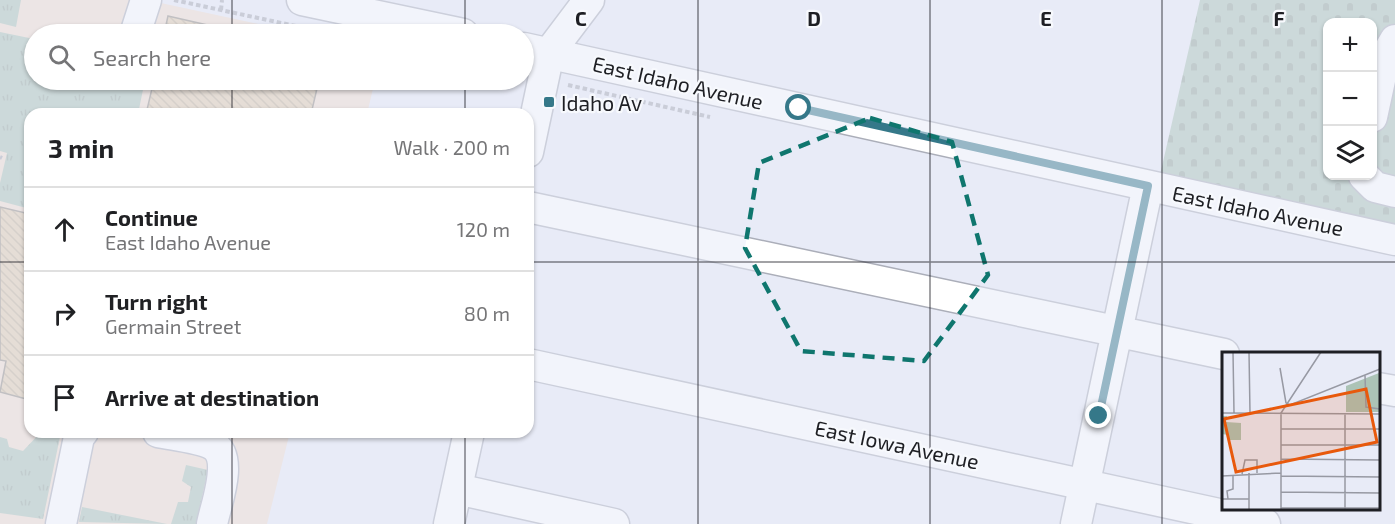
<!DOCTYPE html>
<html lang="en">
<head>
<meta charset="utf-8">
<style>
	body { margin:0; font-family:"Exo 2",sans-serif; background:#f2f2f2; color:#202124 }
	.controls { position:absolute; right:18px; top:18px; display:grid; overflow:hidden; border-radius:12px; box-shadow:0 2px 4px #0004 }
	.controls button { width:54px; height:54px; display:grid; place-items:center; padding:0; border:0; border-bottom:2px solid #e0e0e0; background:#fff; color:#202124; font:30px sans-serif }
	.stop { position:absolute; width:18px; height:18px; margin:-14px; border:4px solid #357889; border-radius:50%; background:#fff }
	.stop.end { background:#357889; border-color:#fff; box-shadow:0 2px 6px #0008 }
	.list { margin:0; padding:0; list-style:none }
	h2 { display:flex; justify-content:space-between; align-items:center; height:78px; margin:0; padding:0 24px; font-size:26px }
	h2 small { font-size:20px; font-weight:400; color:#757577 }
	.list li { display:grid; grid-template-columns:39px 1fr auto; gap:18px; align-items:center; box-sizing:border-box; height:84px; padding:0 24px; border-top:2px solid #e0e0e0 }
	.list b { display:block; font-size:22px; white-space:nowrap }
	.list p { margin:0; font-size:20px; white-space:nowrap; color:#757577 }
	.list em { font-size:20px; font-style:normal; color:#757577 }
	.icon { flex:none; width:33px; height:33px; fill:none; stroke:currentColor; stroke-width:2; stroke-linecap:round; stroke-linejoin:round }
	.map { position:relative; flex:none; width:1395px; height:524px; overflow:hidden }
	.search { position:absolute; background:#fff; box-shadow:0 2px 4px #0004; left:24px; top:24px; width:510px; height:66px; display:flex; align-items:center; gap:15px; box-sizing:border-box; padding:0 21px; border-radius:33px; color:#757577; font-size:22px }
	.panel { position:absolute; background:#fff; box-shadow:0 2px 4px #0004; left:24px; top:108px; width:510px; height:330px; border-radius:18px }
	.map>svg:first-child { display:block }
	.education { fill:#f1dece }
	.grass { fill:url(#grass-tufts) }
	.cemetery { fill:url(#cemetery-stones); fill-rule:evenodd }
	.building { fill:url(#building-back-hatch); stroke:#938c83; stroke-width:1.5 }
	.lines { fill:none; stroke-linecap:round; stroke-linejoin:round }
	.minor-casing { stroke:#abaeb9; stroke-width:33 }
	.path { stroke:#a6a8b2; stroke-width:4; stroke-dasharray:4.5 3; stroke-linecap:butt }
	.minor { stroke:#fff; stroke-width:30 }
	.route { stroke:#357889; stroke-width:8 }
	.marked { fill:none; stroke:#0f766e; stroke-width:4.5; stroke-dasharray:12 8; stroke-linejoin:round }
	.grid { fill:none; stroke:#1e1f24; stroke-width:1.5; stroke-opacity:0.55 }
	.poi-dot { fill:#357889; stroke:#f7f9fd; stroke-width:2 }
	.labels { text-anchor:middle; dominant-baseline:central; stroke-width:4.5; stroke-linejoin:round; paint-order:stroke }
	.street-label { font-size:21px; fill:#1e1f24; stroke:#f7f9fd }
	.poi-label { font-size:21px; fill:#1e1f24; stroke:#f7f9fd; text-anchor:start }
	.inset-road { fill:none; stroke:#9799a3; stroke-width:1.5 }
	.view { fill:#e8590c; fill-opacity:0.15; stroke:#e8590c; stroke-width:3 }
	.inset-edge { fill:none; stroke:#1e1f24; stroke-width:3 }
	.grid-label { font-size:20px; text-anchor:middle; font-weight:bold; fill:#1e1f24; stroke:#f7f9fd; stroke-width:4.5; stroke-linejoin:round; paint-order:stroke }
</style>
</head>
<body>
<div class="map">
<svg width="1395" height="524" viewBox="0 0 1395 524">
	<defs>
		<pattern id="grass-tufts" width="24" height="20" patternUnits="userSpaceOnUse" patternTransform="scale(1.5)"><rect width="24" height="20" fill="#acc3b6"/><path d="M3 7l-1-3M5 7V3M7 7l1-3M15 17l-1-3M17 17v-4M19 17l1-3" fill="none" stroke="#94a79c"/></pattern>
		<pattern id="cemetery-stones" width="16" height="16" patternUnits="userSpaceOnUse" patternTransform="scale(1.5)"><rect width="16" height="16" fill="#acc3b6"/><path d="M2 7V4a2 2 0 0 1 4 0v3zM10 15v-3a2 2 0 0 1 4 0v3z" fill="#94a79c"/></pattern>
		<pattern id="building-back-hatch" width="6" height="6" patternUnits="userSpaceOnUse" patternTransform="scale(1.5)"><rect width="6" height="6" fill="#e2cdae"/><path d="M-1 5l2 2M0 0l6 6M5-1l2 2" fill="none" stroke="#c1b096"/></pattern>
	</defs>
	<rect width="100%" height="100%" fill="#e8ebf7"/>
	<!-- education -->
	<path class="education" d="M0 0H147L305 34H34V80H375L367 114H30V432H290L267 524H0Z"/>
	<!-- grass -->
	<path class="grass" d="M0 0H21L16 27 0 23Z
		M0 32 34 39V80H145L138 114H30V209L0 201V183L7 153 0 151Z
		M41 432H61L43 519 0 513V437L7 439 9 447 23 451Z
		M186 465 208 470 196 524H171L178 502H188L191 487 182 481Z
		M82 507 167 524 79 522Z"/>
	<!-- cemetery -->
	<path class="cemetery" d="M1200 0H1395V225L1160 175ZM1328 22H1372V176H1328Z"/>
	<!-- building -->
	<path class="building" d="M168 16 247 34H164Z
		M154 80H319L311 114H146Z
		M0 207 30 214V400L0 392 6 361 0 360Z"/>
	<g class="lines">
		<!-- minor casing -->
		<g class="minor-casing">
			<path id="minor" d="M302 0 463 34
				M137 28 146 0
				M524 48 1395 240
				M1372 117 1385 57 1395 40
				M528 152 549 53 589 0
				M1364 176 1375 187 1395 192
				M528 207 1224 354
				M528 364 1265 524
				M1378 388 1395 391
				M158 432C172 435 201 438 213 445 234 458 216 504 212 524
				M457 489 614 524
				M61 524 79 437 83 432
				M449 524 469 432
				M1076 524 1148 186"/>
		</g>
		<!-- path -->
		<path class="path" d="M174 0 333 34
			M221 10 222 0
			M568 85 710 117
			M0 157 2 158"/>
		<!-- minor -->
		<use href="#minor" class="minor"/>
	</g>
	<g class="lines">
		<!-- route -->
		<path class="route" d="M799 108 1148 186 1099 416"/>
	</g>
	<!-- marked area -->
	<path d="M0 0H1395V524H0ZM870 118 952 142 988 275 924 361 801 351 745 248 759 163Z" fill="#e8ebf7" fill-opacity=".55" fill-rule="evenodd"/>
	<path class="marked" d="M870 118 952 142 988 275 924 361 801 351 745 248 759 163Z"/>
	<!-- grid -->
	<path class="grid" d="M232 0V34M465 0V34M698 0V524M930 0V524M1162 0V524M232 80V114M465 80V114M0 262H30M528 262H1395M232 432V524M465 432V524"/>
	<!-- markers -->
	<rect class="poi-dot" x="543" y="96" width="12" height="12" rx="3"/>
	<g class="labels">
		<!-- street labels -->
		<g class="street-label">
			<text transform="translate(678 82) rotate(13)">East Idaho Avenue</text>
			<text transform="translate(1258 210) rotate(12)">East Idaho Avenue</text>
			<text transform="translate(897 444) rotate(12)">East Iowa Avenue</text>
		</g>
		<!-- poi labels -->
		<g class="poi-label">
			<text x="561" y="102">Idaho Av</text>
		</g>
	</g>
	<!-- overview -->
	<g transform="translate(1222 352)">
		<rect width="158" height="158" fill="#e8ebf7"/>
		<path d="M0 64H16H5L4 70 19 71V88H6V83L0 82V70H4Z" fill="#acc3b6"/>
		<path d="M157 21V60H124V34Z" fill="#acc3b6"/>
		<path class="inset-road" d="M11 0 12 61M27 0 28 61M58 16 64 51M143 23 144 55 158 57M64 51 68 53 158 17M0 61 158 62M59 77H158M59 93H158M59 107 158 108M20 122 23 108H35V121M0 124 59 121M59 124 158 125M59 140 158 141M0 147H27M6 147 5 139 11 137V123M59 156H158M27 157V121M59 157V61L99 0M123 157V61"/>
		<path class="view" d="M144 37 155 90 14 120 2 67Z"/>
		<rect width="158" height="158" class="inset-edge"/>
	</g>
	<g class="grid-label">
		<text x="581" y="26">C</text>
		<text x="814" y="26">D</text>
		<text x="1046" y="26">E</text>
		<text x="1279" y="26">F</text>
	</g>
</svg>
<div class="controls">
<button>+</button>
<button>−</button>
<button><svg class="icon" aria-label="layers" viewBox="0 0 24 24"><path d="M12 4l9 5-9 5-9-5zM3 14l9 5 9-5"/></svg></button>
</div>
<div class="stop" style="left:799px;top:108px"></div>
<div class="stop end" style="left:1099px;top:416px"></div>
<div class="search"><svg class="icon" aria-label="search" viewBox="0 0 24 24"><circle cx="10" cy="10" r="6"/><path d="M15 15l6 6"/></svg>Search here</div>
<section class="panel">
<h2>3 min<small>Walk · 200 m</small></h2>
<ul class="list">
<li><svg class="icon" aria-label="ahead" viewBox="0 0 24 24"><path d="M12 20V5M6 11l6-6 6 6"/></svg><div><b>Continue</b><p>East Idaho Avenue</p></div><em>120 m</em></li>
<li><svg class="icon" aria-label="right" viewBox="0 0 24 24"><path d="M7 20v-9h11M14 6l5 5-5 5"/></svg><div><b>Turn right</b><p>Germain Street</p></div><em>80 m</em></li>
<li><svg class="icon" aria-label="arrive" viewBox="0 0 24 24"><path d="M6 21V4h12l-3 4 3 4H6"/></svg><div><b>Arrive at destination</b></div></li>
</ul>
</section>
</div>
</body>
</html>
